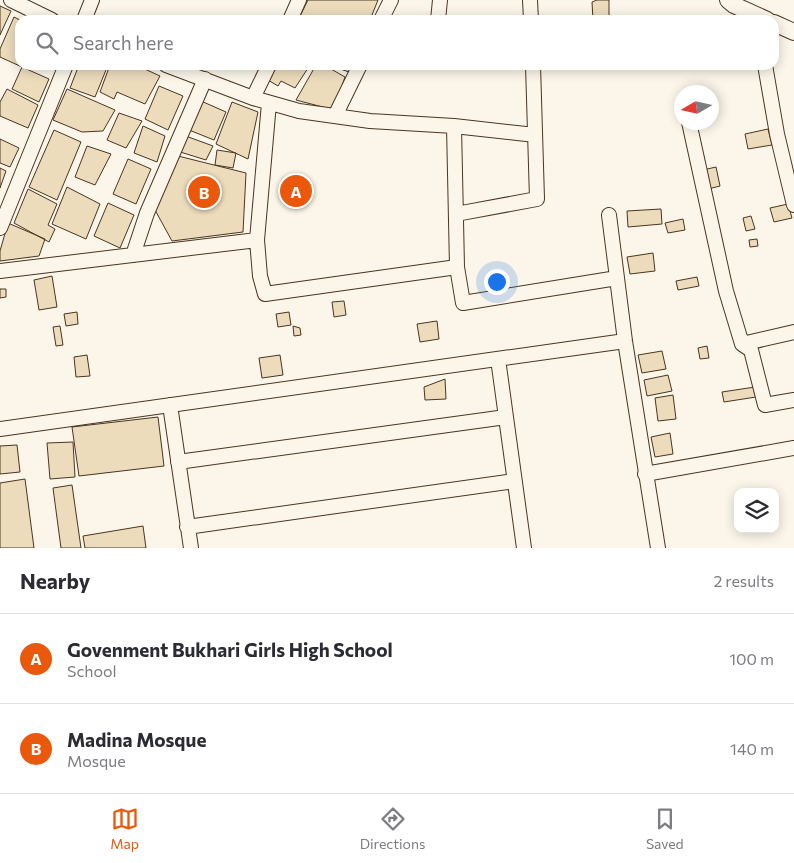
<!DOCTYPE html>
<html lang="en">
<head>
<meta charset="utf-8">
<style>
	body { margin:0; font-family:Commissioner,sans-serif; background:#f2f2f3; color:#2b2b33 }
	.controls { position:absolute; right:15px; bottom:15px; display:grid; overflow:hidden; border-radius:10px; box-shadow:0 2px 12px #0003 }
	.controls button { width:45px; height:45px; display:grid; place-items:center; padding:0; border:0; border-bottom:1px solid #e1e1e2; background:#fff; color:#2b2b33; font:25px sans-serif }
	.compass { position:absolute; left:674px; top:85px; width:45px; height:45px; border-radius:50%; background:#fff; box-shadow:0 2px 12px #0003; rotate:261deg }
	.you { position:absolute; left:496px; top:281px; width:18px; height:18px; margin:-12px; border:4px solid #fff; border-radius:50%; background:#1a73e8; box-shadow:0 0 0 8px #1a73e833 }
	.badge { display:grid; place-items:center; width:32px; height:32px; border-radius:50%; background:#ea580c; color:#fff; font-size:16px; font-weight:700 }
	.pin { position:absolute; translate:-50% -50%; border:2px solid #fff; box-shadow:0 1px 5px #0006 }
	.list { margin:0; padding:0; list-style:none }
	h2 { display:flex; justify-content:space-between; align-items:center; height:65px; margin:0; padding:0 20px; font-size:21px }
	h2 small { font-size:16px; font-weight:400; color:#7c7c81 }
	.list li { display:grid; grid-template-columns:32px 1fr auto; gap:15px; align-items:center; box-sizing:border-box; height:90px; padding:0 20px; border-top:1px solid #e1e1e2 }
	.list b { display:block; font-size:19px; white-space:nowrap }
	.list p { margin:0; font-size:16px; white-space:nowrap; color:#7c7c81 }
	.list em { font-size:16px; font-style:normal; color:#7c7c81 }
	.icon { flex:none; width:28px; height:28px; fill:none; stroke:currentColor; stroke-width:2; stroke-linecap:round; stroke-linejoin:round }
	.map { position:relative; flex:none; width:794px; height:548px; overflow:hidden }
	.search { position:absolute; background:#fff; box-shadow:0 2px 12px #0003; left:15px; right:15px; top:15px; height:55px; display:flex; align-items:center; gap:12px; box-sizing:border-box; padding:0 18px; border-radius:15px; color:#7c7c81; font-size:19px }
	.sheet { height:245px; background:#fff }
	nav { display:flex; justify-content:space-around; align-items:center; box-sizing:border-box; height:70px; border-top:1px solid #e1e1e2; background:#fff; font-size:14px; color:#7c7c81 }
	nav a { display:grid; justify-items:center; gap:2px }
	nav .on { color:#ea580c }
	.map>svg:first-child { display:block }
	.building { fill:#ecdcbc; stroke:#4a3520 }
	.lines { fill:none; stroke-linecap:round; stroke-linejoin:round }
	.minor-casing { stroke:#4a3520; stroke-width:16 }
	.tertiary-casing { stroke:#4a3520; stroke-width:18 }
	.minor { stroke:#fbf6e9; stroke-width:14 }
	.tertiary { stroke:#fbf6e9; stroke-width:16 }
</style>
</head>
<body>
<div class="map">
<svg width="794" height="548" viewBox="0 0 794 548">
	<rect width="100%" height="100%" fill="#fbf6e9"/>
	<!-- building -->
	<path class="building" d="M308 0H378L370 20H298Z
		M597 0H609V20H593L592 2Z
		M0 6 11 11 0 35Z
		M14 17 20 20V65H23L22 67 0 57V49Z
		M79 65H108L95 97 70 88Z
		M110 65H136L160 76 145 104 117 92 114 99 100 92Z
		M276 65H310L295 88 281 81 278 86 268 80Z
		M316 65H324L345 77 334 110 296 100Z
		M329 65H352L349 72Z
		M22 67 49 79 39 102 12 89Z
		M159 86 183 96 168 130 145 119Z
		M7 89 38 105 28 128 0 116V102Z
		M67 89 115 110 103 131 82 132 53 120Z
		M201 101 226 112 214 140 189 130Z
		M232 102 258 112 248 159 216 144Z
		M119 113 142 121 126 148 107 140Z
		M143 126 165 136 157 162 134 153Z
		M768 129 772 145 748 149 745 134Z
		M54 130 81 142 57 200 29 187Z
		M183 135 213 146 206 160 177 151Z
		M0 139 19 148 10 167 0 163Z
		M87 146 111 154 95 185 75 177Z
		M217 150 236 153 233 168 215 165Z
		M178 156 246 173 243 232 172 241 155 210Z
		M128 159 151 169 136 204 113 194Z
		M716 167 720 186 708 189 703 170Z
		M0 168 6 171 0 188Z
		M67 187 100 204 86 239 52 224Z
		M28 189 57 204 48 225 55 229 49 242 14 223Z
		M108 203 134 215 120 248 94 236Z
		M788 204 792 218 774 222 770 208Z
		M661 209 662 224 628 227 627 211Z
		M751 216 755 229 746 231 743 218Z
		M683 219 685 230 668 233 665 223Z
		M8 223 45 239 39 256 0 261V251Z
		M757 239 758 246 750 247 749 240Z
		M653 253 655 271 630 274 627 257Z
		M52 276 57 307 39 310 34 280Z
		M697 277 699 286 678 290 676 281Z
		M0 289H6V297L0 298Z
		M344 301 346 315 334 317 332 302Z
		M77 312 78 324 66 326 64 314Z
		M289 312 291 325 278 327 276 314Z
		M437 321 439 339 420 342 417 324Z
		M60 326 63 345 56 346 53 327Z
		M293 326 300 328 301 335 294 336Z
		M707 346 709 358 700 359 698 348Z
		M662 351 666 369 642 373 638 355Z
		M87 355 90 376 76 377 74 357Z
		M280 355 283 375 262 378 259 358Z
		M668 375 672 391 647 396 644 380Z
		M445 379 446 399 425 400 424 387Z
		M755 387 756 397 724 402 722 392Z
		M673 395 676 419 658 421 655 398Z
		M158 417 164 466 79 476 72 427Z
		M670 433 673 454 655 457 651 437Z
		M73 442 75 477 50 479 47 443Z
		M17 445 20 472 0 474V446Z
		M25 479 34 548H0V483Z
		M72 485 81 548H61L53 488Z
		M143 526 146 548H85L83 536Z"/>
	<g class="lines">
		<!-- minor casing -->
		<g class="minor-casing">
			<path id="minor" d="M11 0 52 20
				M530 0 531 20
				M84 20 92 0
				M290 20 299 0
				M381 20 391 0
				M438 20 440 0
				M166 65 253 98 299 111 370 121 454 126 535 135
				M765 65 777 134 794 205
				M253 98 269 65
				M269 103 257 240 260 276 265 294 457 267
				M335 116 360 65
				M689 122 726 291 742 344 794 332
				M454 126 457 267 463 303 617 278
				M456 214 537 199 533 65
				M609 215 625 341 658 548
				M0 228 66 65
				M133 255 147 213 205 79
				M0 271 257 240
				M742 344 751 350 765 405 794 400
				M498 359 524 548
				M170 405 191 548
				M0 429 625 341
				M178 462 506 417
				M645 474 794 448
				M187 527 514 481"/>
		</g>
		<!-- tertiary casing -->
		<g class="tertiary-casing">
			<path id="tertiary" d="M728 0 734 5 767 20
				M774 23 794 32"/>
		</g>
		<!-- minor -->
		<use href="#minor" class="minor"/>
		<!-- tertiary -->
		<use href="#tertiary" class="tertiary"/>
	</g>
</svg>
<div class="controls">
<button><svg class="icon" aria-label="layers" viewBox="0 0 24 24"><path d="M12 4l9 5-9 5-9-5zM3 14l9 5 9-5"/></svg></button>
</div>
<svg class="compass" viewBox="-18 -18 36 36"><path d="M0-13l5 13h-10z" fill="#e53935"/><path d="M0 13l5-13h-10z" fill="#7c7c81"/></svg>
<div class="you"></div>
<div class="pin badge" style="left:296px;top:191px">A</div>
<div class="pin badge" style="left:204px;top:192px">B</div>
<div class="search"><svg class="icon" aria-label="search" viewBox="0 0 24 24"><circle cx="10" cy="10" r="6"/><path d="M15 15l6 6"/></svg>Search here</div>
</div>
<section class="sheet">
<h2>Nearby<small>2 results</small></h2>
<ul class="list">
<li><span class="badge">A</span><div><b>Govenment Bukhari Girls High School</b><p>School</p></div><em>100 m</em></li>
<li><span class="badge">B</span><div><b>Madina Mosque</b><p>Mosque</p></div><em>140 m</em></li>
</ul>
</section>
<nav>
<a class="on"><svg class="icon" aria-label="map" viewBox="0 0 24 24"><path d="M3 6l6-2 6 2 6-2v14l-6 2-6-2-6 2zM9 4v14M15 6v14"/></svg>Map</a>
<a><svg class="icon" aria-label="directions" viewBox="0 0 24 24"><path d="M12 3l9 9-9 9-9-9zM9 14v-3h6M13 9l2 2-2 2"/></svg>Directions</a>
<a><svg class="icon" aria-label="saved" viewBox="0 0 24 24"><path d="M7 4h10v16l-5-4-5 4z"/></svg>Saved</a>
</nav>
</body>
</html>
